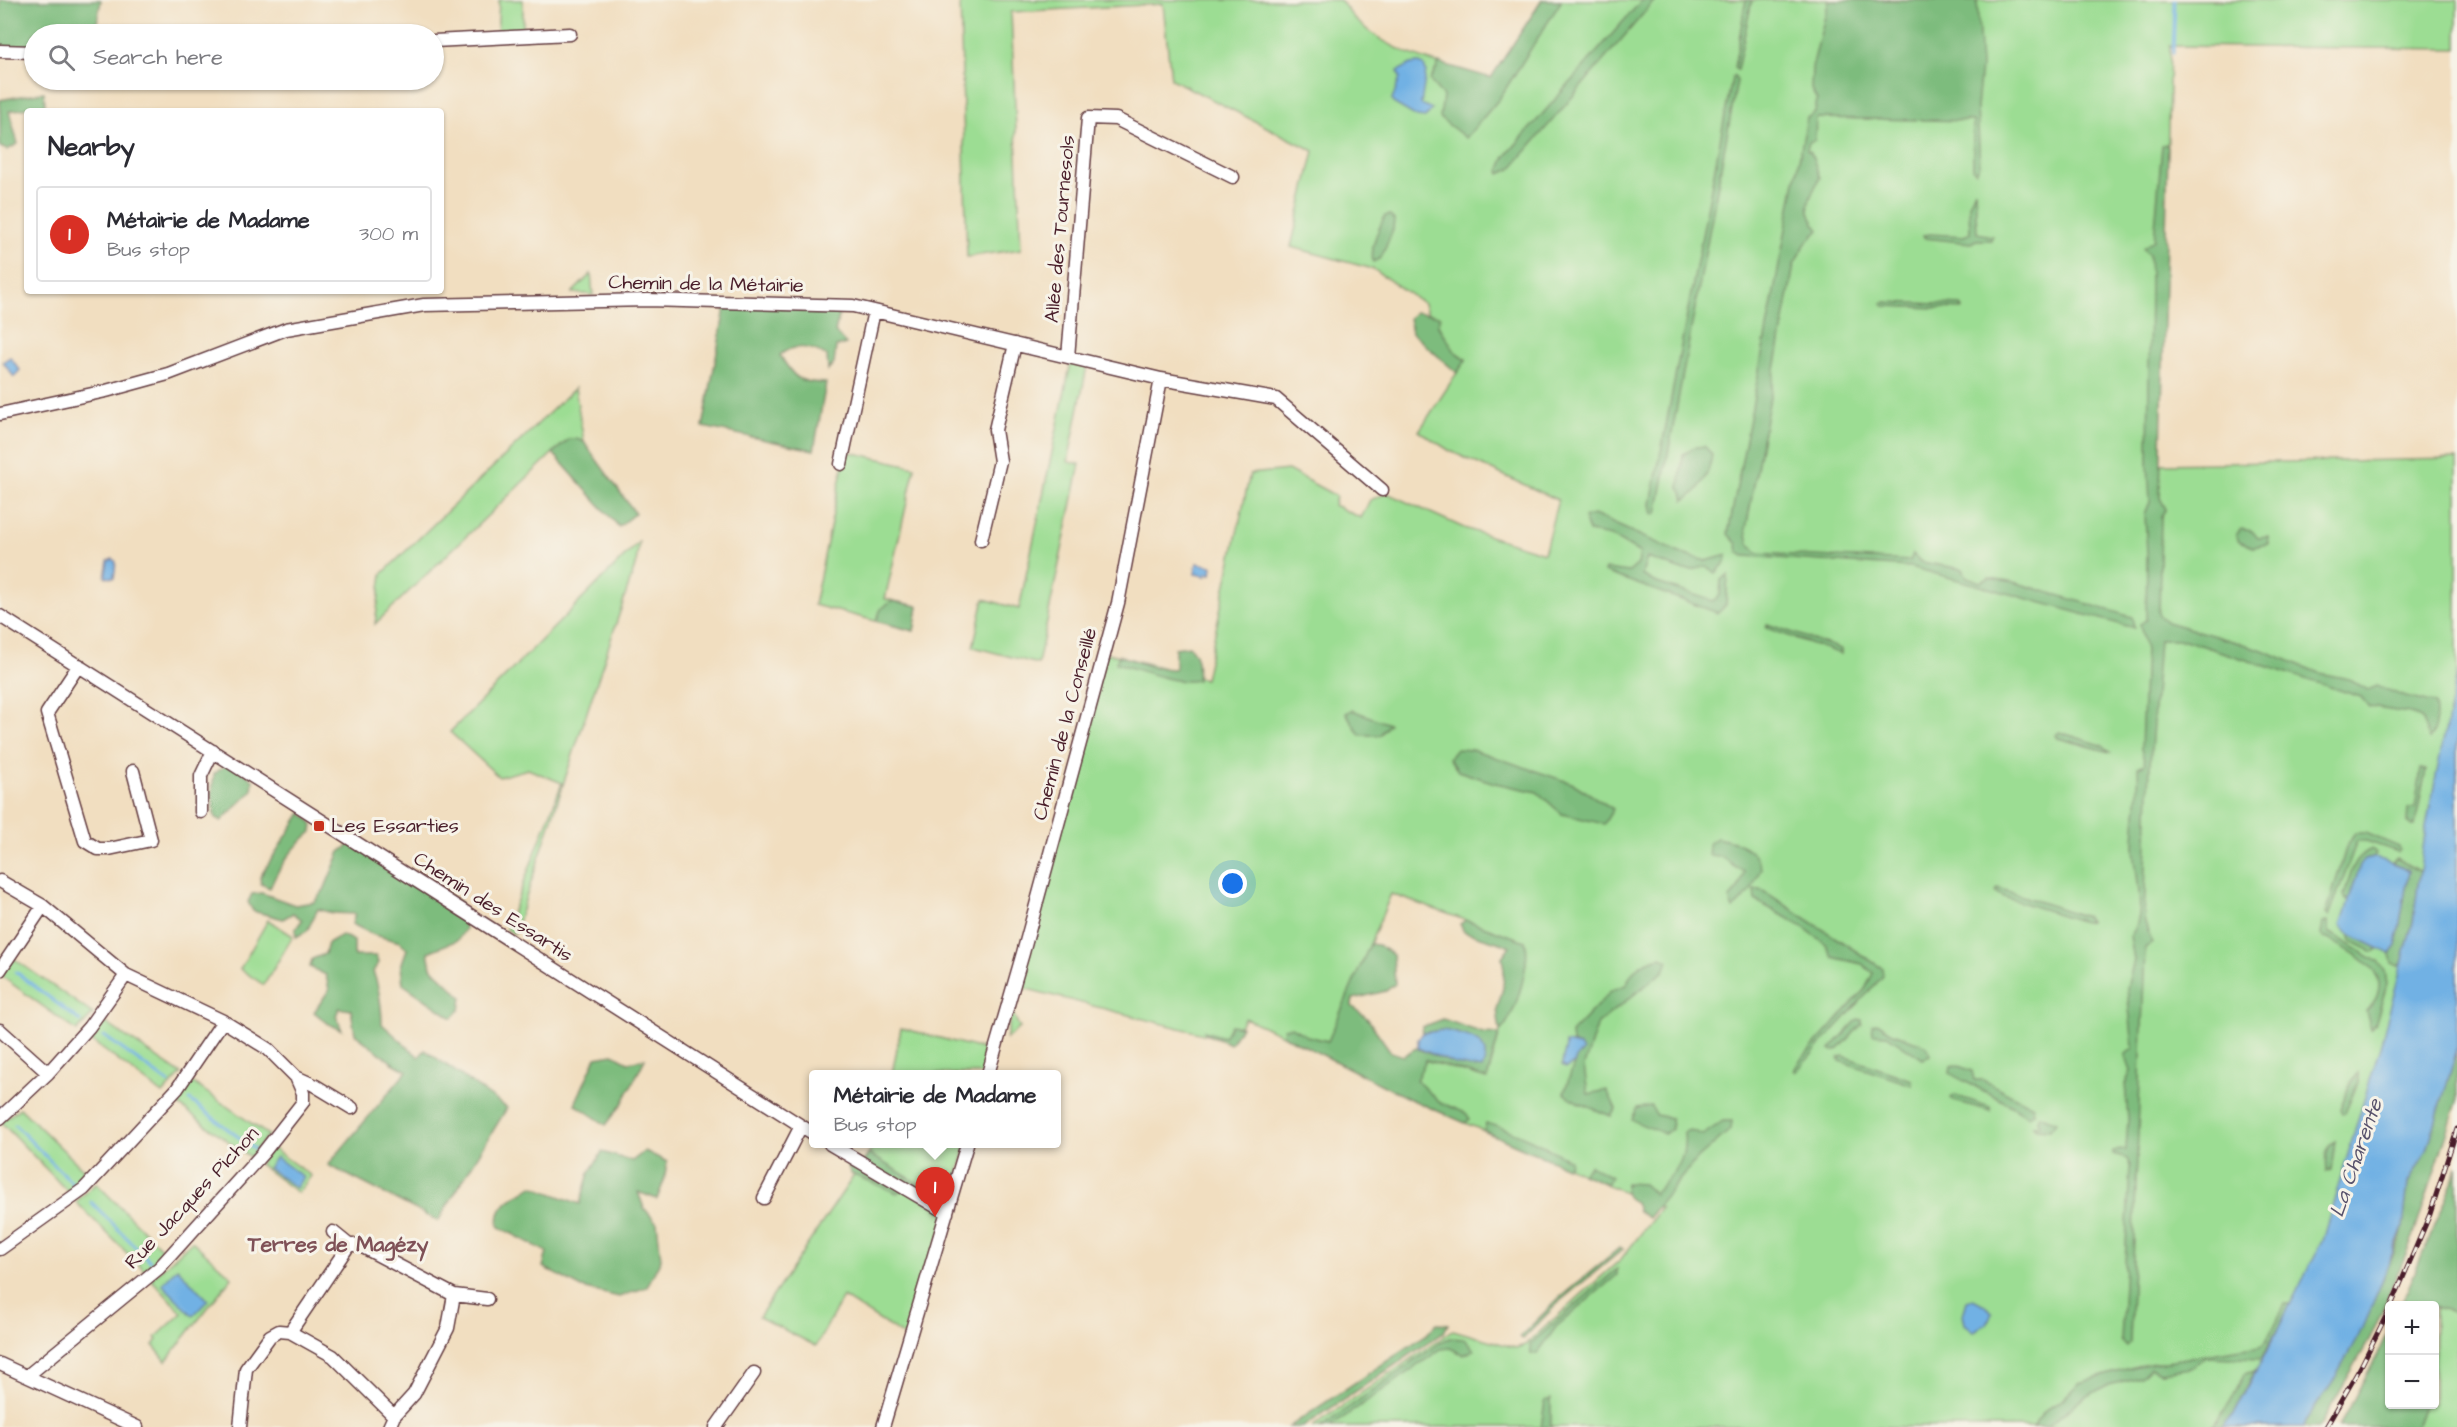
<!DOCTYPE html>
<html lang="en">
<head>
<meta charset="utf-8">
<style>
	body { margin:0; font-family:"Architects Daughter",sans-serif; background:#f7f7f7; color:#2b2b33 }
	.controls { position:absolute; right:18px; bottom:18px; display:grid; overflow:hidden; border-radius:6px; box-shadow:0 2px 4px #0004 }
	.controls button { width:54px; height:54px; display:grid; place-items:center; padding:0; border:0; border-bottom:2px solid #e1e1e2; background:#fff; color:#2b2b33; font:30px sans-serif }
	.you { position:absolute; left:1233px; top:884px; width:21px; height:21px; margin:-15px; border:4px solid #fff; border-radius:50%; background:#1a73e8; box-shadow:0 0 0 9px #1a73e833 }
	.badge { display:grid; place-items:center; width:39px; height:39px; border-radius:50%; background:#d93025; color:#fff; font-size:20px; font-weight:700 }
	.pin { position:absolute; translate:-50% -50px; filter:drop-shadow(0 2px 3px #0008) }
	.pin::after { content:''; position:absolute; top:32px; width:21px; height:18px; background:inherit; clip-path:polygon(0 0,100% 0,50% 100%) }
	.popup { position:absolute; left:809px; top:1070px; width:252px; height:78px; box-sizing:border-box; display:grid; place-content:center; border-radius:6px; background:#fff; filter:drop-shadow(0 2px 4px #0005); font-size:20px; white-space:nowrap; color:#7c7c81 }
	.popup b { font-size:22px; color:#2b2b33 }
	.popup::after { content:''; position:absolute; left:50%; top:100%; margin-left:-12px; border:12px solid transparent; border-top-color:#fff }
	.list { margin:0; padding:0; list-style:none }
	h2 { display:flex; justify-content:space-between; align-items:center; height:78px; margin:0; padding:0 24px; font-size:26px }
	h2 small { font-size:20px; font-weight:400; color:#7c7c81 }
	.list li { display:grid; grid-template-columns:39px 1fr auto; gap:18px; align-items:center; box-sizing:border-box; height:96px; margin:0 12px 12px; padding:0 12px; border:2px solid #e1e1e2; border-radius:6px }
	.list b { display:block; font-size:22px; white-space:nowrap }
	.list p { margin:0; font-size:20px; white-space:nowrap; color:#7c7c81 }
	.list em { font-size:20px; font-style:normal; color:#7c7c81 }
	.icon { flex:none; width:33px; height:33px; fill:none; stroke:currentColor; stroke-width:2; stroke-linecap:round; stroke-linejoin:round }
	.map { position:relative; flex:none; width:2457px; height:1427px; overflow:hidden }
	.search { position:absolute; background:#fff; box-shadow:0 2px 4px #0004; left:24px; top:24px; width:420px; height:66px; display:flex; align-items:center; gap:15px; box-sizing:border-box; padding:0 21px; border-radius:33px; color:#7c7c81; font-size:22px }
	.panel { position:absolute; background:#fff; box-shadow:0 2px 4px #0004; left:24px; top:108px; width:420px; height:186px; border-radius:6px }
	.map>svg:first-child { display:block }
	.green { fill:#9cdd93; stroke:#737e5f; stroke-width:1.5 }
	.forest { fill:#7dbc7d; stroke:#646e54; stroke-width:1.5 }
	.water { fill:#71b1e4; stroke:#5e6888; stroke-width:1.5 }
	.lines { fill:none; stroke-linecap:round; stroke-linejoin:round }
	.stream { stroke:#71b1e4; stroke-width:3 }
	.minor-casing { stroke:#633c41; stroke-width:15 }
	.minor { stroke:#fff; stroke-width:12 }
	.rail-casing { stroke:#4a1f2b; stroke-width:5 }
	.rail { stroke:#f7f3e8; stroke-width:3; stroke-dasharray:9; stroke-linecap:butt }
	.poi-dot { fill:#c8321e; stroke:#f7f3e8; stroke-width:2 }
	.labels { text-anchor:middle; dominant-baseline:central; stroke-width:6; stroke-linejoin:round; paint-order:stroke }
	.street-label { font-size:20px; fill:#4a1f2b; stroke:#f7f3e8 }
	.poi-label { font-size:20px; fill:#4a1f2b; stroke:#f7f3e8; text-anchor:start }
	.water-label { font-size:21px; font-style:italic; fill:#58526c; stroke:#f7f3e8 }
	.neighbourhood-label { font-size:21px; font-weight:bold; fill:#7f5157; stroke:#f7f3e8 }
</style>
</head>
<body>
<div class="map">
<svg width="2457" height="1427" viewBox="0 0 2457 1427">
	<rect width="100%" height="100%" fill="#f7f3e8"/>
	<filter id="ink" filterUnits="userSpaceOnUse"><feTurbulence type="fractalNoise" baseFrequency=".0167" numOctaves="2"/><feDisplacementMap in="SourceGraphic" scale="12" xChannelSelector="R" yChannelSelector="G"/><feConvolveMatrix kernelMatrix="1 2 1 2 8 2 1 2 1" color-interpolation-filters="sRGB"/></filter>
	<filter id="wash" filterUnits="userSpaceOnUse"><feTurbulence type="fractalNoise" baseFrequency=".008" numOctaves="4" result="noise"/><feDisplacementMap in="SourceGraphic" scale="24" xChannelSelector="R" yChannelSelector="G"/><feGaussianBlur stdDeviation="1.35" result="paint"/><feColorMatrix in="noise" values="0 0 0 0 0 0 0 0 0 0 0 0 0 0 0 0 0 1.4 0 .05"/><feComposite in="paint" operator="in"/></filter>
	<g filter="url(#wash)">
		<rect width="100%" height="100%" fill="#f1dec0"/>
		<!-- green -->
		<path class="green" d="M499 0H523V37L497 38Z
			M960 0H1340C1346 7 1351 16 1358 22 1394 56 1445 65 1491 78L1542 0H2457V49L2170 46 2160 464 2457 459V886L2268 1427H1312L1453 1330 1516 1348 1525 1345 1621 1259 1661 1208 1408 1098 1425 1060 1487 1079 1525 941 1391 894 1324 1054 1245 1018 1230 1041 1019 987 1104 652 1205 679 1250 474 1288 470 1336 496 1334 505 1361 518 1370 500 1387 493 1464 528 1544 553 1558 500 1450 451 1419 431 1466 359 1455 352 1438 324 1440 316 1427 313 1424 304 1373 269 1291 247 1314 151 1171 79 1163 4 1011 12 1021 249 967 257Z
			M591 274 593 295 572 293Z
			M1071 362 1087 366 1068 462 1080 464 1038 664 973 647 984 599 1019 609Z
			M575 388 584 442C572 436 567 442 557 449L375 624 382 574Z
			M846 451 915 467 885 599 918 606 914 631 814 605Z
			M639 542 636 563 514 934 506 929 562 783 528 769 499 777 450 732Z
			M268 920 293 936 264 985 240 969Z
			M13 958 93 1014 77 1031 0 975Z
			M1012 1012 1020 1028 1006 1039Z
			M100 1019 181 1074 163 1094 85 1036Z
			M901 1028 994 1052 988 1074H892Z
			M189 1080 268 1135 250 1157 172 1100Z
			M20 1108 88 1174 70 1194 1 1122Z
			M875 1144H967L909 1339 843 1297 816 1346 759 1317Z
			M272 1148 311 1176 298 1193 259 1164Z
			M96 1183 164 1251 145 1271 76 1202Z
			M192 1241 232 1277 166 1361 153 1345 158 1340 156 1337 182 1313 151 1279Z
			M2435 1307 2457 1313V1427H2416L2424 1405 2434 1404Z"/>
		<!-- forest -->
		<path class="forest" d="M0 0H101L95 34H34V52L0 51Z
			M1542 0H1562L1499 99 1466 138 1440 118 1443 96 1430 81 1439 63 1491 78Z
			M1642 0H1655L1511 169 1500 174 1499 171 1505 157Z
			M1746 0H1752L1737 70 1734 68Z
			M1829 0H1977L1981 66 1977 107 1980 165 1976 172 1973 168V121L1816 118 1815 140 1809 142 1807 150 1811 152 1820 178C1808 199 1802 210 1819 230L1806 243 1794 265 1746 529 1749 544 1757 553 1910 561 1913 554 1921 562 1963 569 1967 577 1980 582 1989 578 2010 581 2132 617 2134 628 1911 567 1744 556 1738 552 1737 544 1728 534 1807 118 1815 112 1817 100 1811 89 1812 68Z
			M1734 76 1737 81 1657 514 1653 515 1651 504 1732 78Z
			M44 92 45 105 9 111 18 144 7 150 0 147V100Z
			M2166 144 2168 148 2160 498 2166 509 2161 516 2159 615 2167 622 2260 649 2319 673 2349 679 2368 690 2377 686 2406 697 2435 704C2437 715 2436 730 2429 739L2421 718 2410 713 2369 707 2361 697 2185 640H2159L2150 765 2144 919 2152 943 2145 948 2130 1342 2126 1346 2121 1341 2130 1166 2127 1159 2113 1154V1151L2126 1150 2128 1119 2125 1084 2131 1071 2125 1055 2133 1048 2127 988 2134 960 2130 936C2149 916 2134 872 2134 846 2134 820 2140 794 2138 767L2145 764 2141 749 2145 647 2140 624 2146 620 2147 553 2145 514 2150 502 2148 464 2150 279 2149 255 2143 248 2154 240 2162 145Z
			M1975 190 1977 233 1992 236 1991 240H1976L1971 243 1925 238 1923 236 1929 234 1964 236 1970 233 1969 205Z
			M1390 215 1394 220 1393 230 1381 258 1373 262C1370 246 1378 230 1385 216Z
			M1886 302 1961 305 1963 309 1884 306 1882 303Z
			M726 303 836 306 839 316 835 332 846 344 836 347 834 364 828 370 827 356C812 347 794 343 780 355 794 379 799 383 826 383L814 450 703 427Z
			M1416 312 1440 316 1438 325 1455 352 1466 360 1457 373 1412 333 1409 318Z
			M569 439H577L584 442 635 513 619 527 553 453Z
			M1704 446 1712 454C1710 471 1701 493 1684 500L1682 492 1679 488 1683 455 1692 448Z
			M1594 515 1682 554 1706 561 1727 555 1725 563 1716 573 1706 566 1693 570H1682L1647 558 1642 575 1654 582 1713 601 1720 595 1721 580 1728 575 1726 605 1718 613 1604 572 1605 569 1629 572 1638 564 1640 553 1611 536 1589 532 1584 517Z
			M2241 529 2252 531 2258 538 2268 537 2269 544 2253 547 2239 541 2236 535Z
			M892 601 918 606 914 631 876 621 881 609Z
			M1767 624 1841 649V654L1766 628Z
			M1189 646C1199 655 1198 668 1197 680 1175 685 1138 669 1116 663L1119 655 1154 668 1175 669V648Z
			M1352 710 1389 724 1380 735H1360L1346 713Z
			M2059 732 2104 746 2110 752 2058 738 2056 735Z
			M1456 749 1474 750 1574 784 1613 809 1604 824 1562 814 1537 792 1495 783 1458 771 1449 758Z
			M230 762 253 780 252 791 221 821 215 817 212 794 214 774Z
			M2421 769 2426 770 2415 826 2411 827 2407 822 2408 808H2415Z
			M301 813 308 818 313 825 312 832C292 848 280 865 270 888L261 884 260 877Z
			M2355 833H2366L2399 847 2400 850 2398 852 2366 841H2357L2329 916 2326 914 2346 848Z
			M1717 838C1737 842 1754 846 1761 868L1750 892 1733 909 1729 899 1738 889 1744 872 1721 857 1709 855 1708 844Z
			M351 844 414 879 430 882 460 903 465 929 458 940 428 952 431 967 462 997 460 1010 452 1018 403 984 401 966 407 949 400 942 374 935 352 924 355 914 332 913 318 909 307 931 296 937 295 930 302 920 293 913 283 919 253 911 248 902 252 894 262 893 295 905 314 902 324 890 340 852Z
			M2372 849 2376 853 2374 857 2365 859 2350 899 2346 900 2344 895C2350 876 2352 857 2372 849Z
			M2396 858 2420 872 2413 922 2402 964 2398 966 2392 963 2390 954 2396 946 2409 870 2392 864Z
			M1998 888 2086 917 2089 921 2084 922 2004 897 1996 892Z
			M1754 889 1764 891 1882 968 1883 976 1796 1072 1794 1070 1800 1061 1865 989 1873 973 1862 964 1832 957 1826 944 1803 927 1755 900Z
			M1466 920 1525 941C1532 959 1515 1019 1500 1031L1497 1009 1503 988 1504 970 1502 957 1510 946 1464 932 1460 924Z
			M2328 921 2329 932 2378 962 2385 970 2387 984 2375 1025 2371 1029 2366 1011C2405 973 2348 951 2321 935L2323 922Z
			M2349 934 2379 948 2373 952 2351 941Z
			M342 935 354 941V956H376L378 963 373 972C379 984 382 1011 382 1024L419 1057 425 1050 507 1108 438 1221 328 1165 407 1071 393 1063 355 1034 351 1010 339 1008 336 1016 342 1030 329 1024 314 1012 329 990 326 975 310 967 312 959 325 954 328 943Z
			M1370 944 1378 945 1393 955 1395 984 1386 991 1353 999 1352 1006 1367 1018 1391 1052 1403 1056 1416 1048 1455 1064 1443 1030 1423 1033 1422 1027 1443 1019 1483 1033 1499 1034 1487 1079 1426 1060 1416 1080 1439 1102 1466 1113 1470 1119 1465 1123 1408 1098 1283 1035 1284 1028 1291 1027 1307 1036 1328 1041Z
			M1661 957 1668 961 1664 971 1598 1023 1584 1066 1588 1094 1607 1090 1616 1109 1611 1116 1579 1103 1564 1093 1580 1046 1572 1043 1571 1033 1612 990 1626 985C1633 967 1642 962 1661 957Z
			M1858 1019 1862 1020V1024L1839 1049 1833 1051 1830 1049Z
			M1877 1023 1891 1032 1927 1046 1930 1055 1923 1059 1887 1035 1873 1034 1872 1025Z
			M1231 1025 1241 1027 1230 1044 1206 1034 1204 1031 1224 1037Z
			M2457 1050V1102L2414 1235 2370 1339 2319 1427H2303L2305 1421C2348 1362 2372 1306 2400 1239L2403 1227 2408 1183 2427 1150Z
			M613 1054 628 1062 645 1059 622 1104 606 1125 575 1104 596 1057Z
			M1843 1056 1912 1080V1085L1840 1061 1839 1058Z
			M1956 1065 1972 1071 1974 1080H1983L2033 1106 2034 1113 2028 1116C2012 1106 1997 1097 1980 1089 1969 1083 1960 1080 1950 1073L1951 1066Z
			M2358 1073V1082L2345 1113H2342L2340 1109 2351 1081Z
			M1954 1095 1990 1107 1991 1111 1954 1101 1951 1098Z
			M1651 1106 1656 1115 1671 1118 1672 1129 1664 1134C1653 1127 1642 1127 1632 1119L1637 1108Z
			M2040 1115 2056 1122 2050 1130 2036 1129 2033 1126 2040 1125 2038 1120Z
			M1723 1121H1732L1731 1129 1695 1161 1648 1218 1638 1211 1635 1202C1625 1198 1624 1193 1626 1183L1643 1184 1654 1194C1674 1173 1687 1163 1684 1132L1690 1130 1703 1135Z
			M1486 1123C1516 1131 1542 1145 1570 1160L1569 1165 1566 1167 1484 1131Z
			M2335 1141 2331 1170 2326 1172C2325 1161 2324 1148 2335 1141Z
			M645 1151 667 1162 664 1181 657 1199 638 1192 644 1208 657 1223 661 1259 647 1287 619 1297 582 1288 543 1267 547 1252 499 1227C494 1203 516 1198 532 1186L580 1204 589 1173 602 1152 632 1161Z
			M869 1154 931 1191 935 1196 931 1203 906 1188 897 1193 851 1174 846 1162 849 1155 863 1162Z
			M1590 1165 1611 1177 1607 1184 1582 1174Z
			M2457 1166V1313L2428 1305H2401L2453 1182Z
			M1619 1248 1623 1249 1559 1302 1523 1339 1520 1337 1558 1299Z
			M1617 1269V1275L1556 1327 1537 1354H1531L1530 1344Z
			M2285 1304H2291L2261 1359 2206 1357 2191 1368 2161 1372 2150 1368 2141 1377 2105 1386 2076 1403 2047 1427H2032L2045 1410 2061 1401 2079 1383 2137 1366 2260 1346 2266 1341Z
			M1437 1323 1448 1324 1444 1332 1303 1427H1289L1427 1334Z
			M2389 1332 2390 1404 2424 1405 2416 1427H2339Z
			M1451 1338 1465 1339 1474 1350 1464 1355 1450 1348 1441 1349 1330 1427H1321L1444 1340Z
			M2255 1371 2234 1413 2222 1427H2212L2230 1402 2244 1374Z
			M1551 1399V1427H1541L1545 1401Z"/>
		<!-- water -->
		<path class="water" d="M1419 63 1424 65 1426 72 1421 104 1432 109 1425 118 1417 117 1393 103 1392 100 1400 78 1398 71 1411 64Z
			M10 357 20 370 14 377 3 362Z
			M113 559 116 562 114 578 105 577 108 561Z
			M1197 563 1212 566 1211 574 1206 573V576L1195 574Z
			M2457 672V1050L2427 1150 2408 1183 2403 1227 2378 1291 2359 1335 2331 1385 2305 1421 2303 1427H2222L2234 1413 2271 1343 2322 1241 2379 1050 2413 922 2426 826Z
			M2374 857 2409 870 2396 946 2390 954 2349 934 2341 925 2360 866 2365 859Z
			M1443 1030C1465 1035 1495 1039 1482 1069L1455 1064 1418 1048V1039L1423 1033Z
			M1566 1043 1580 1046 1583 1052 1578 1055 1574 1063 1566 1068 1562 1066C1562 1057 1566 1052 1566 1043Z
			M276 1157 303 1177 296 1188 268 1168Z
			M177 1268 208 1300 193 1316 162 1284Z
			M1973 1299 1985 1305 1992 1312 1987 1324 1974 1331 1965 1324 1963 1315 1967 1301Z"/>
		<g class="lines">
			<!-- stream -->
			<path class="stream" d="M2173 53 2175 0
				M16 972 80 1021
				M104 1036 169 1083
				M190 1100 254 1149
				M0 1107 1 1109
				M15 1125 77 1188
				M91 1202 150 1261"/>
		</g>
	</g>
	<g filter="url(#ink)">
		<g class="lines">
			<!-- minor casing -->
			<g class="minor-casing">
				<path id="minor" d="M434 41 570 34
					M0 51 34 52
					M1068 357 1088 118 1116 119 1233 177
					M0 414 106 391 168 374 286 329 424 305 648 300 853 306 1161 379 1276 399 1382 490
					M841 464 874 311
					M981 540 1000 461 995 430 1015 344
					M0 616 814 1134
					M79 665 47 713 85 841 98 849H109L151 840 133 771
					M201 812V776L213 751
					M0 881 43 906 126 975 223 1021 268 1049 296 1077 303 1093V1102L263 1153 159 1268 27 1376
					M0 970 43 906
					M0 1030 48 1073
					M988 1074 1023 953 1118 603 1161 379
					M296 1077 314 1085 352 1108
					M0 1118 48 1073 89 1027 126 975
					M830 1144 947 1213
					M764 1198 801 1126
					M333 1232 349 1245
					M0 1249 84 1189 177 1089 223 1021
					M454 1295 487 1299
					M290 1332 349 1245H359L454 1295 448 1328 414 1394 394 1416
					M0 1364 137 1427
					M240 1427 246 1369 270 1336 279 1331 290 1332 333 1356 394 1416 389 1427
					M716 1427 754 1373
					M883 1427 967 1144"/>
			</g>
			<!-- minor -->
			<use href="#minor" class="minor"/>
			<!-- rail casing -->
			<g class="rail-casing">
				<path id="rail" d="M2391 1306 2430 1214 2457 1129
					M2326 1427 2360 1368 2390 1308"/>
			</g>
			<!-- rail -->
			<use href="#rail" class="rail"/>
		</g>
	</g>
	<!-- markers -->
	<rect class="poi-dot" x="313" y="820" width="12" height="12" rx="3"/>
	<g class="labels">
		<!-- street labels -->
		<g class="street-label">
			<text transform="translate(1060 229) rotate(-85)">Allée des Tournesols</text>
			<text transform="translate(706 284) rotate(1)">Chemin de la Métairie</text>
			<text transform="translate(1065 724) rotate(-75)">Chemin de la Conseillé</text>
			<text transform="translate(493 907) rotate(33)">Chemin des Essartis</text>
			<text transform="translate(192 1198) rotate(-47)">Rue Jacques Pichon</text>
		</g>
		<!-- poi labels -->
		<g class="poi-label">
			<text x="331" y="826">Les Essarties</text>
		</g>
		<!-- water labels -->
		<g class="water-label">
			<text transform="translate(2356 1158) rotate(-71)">La Charente</text>
		</g>
		<!-- neighbourhood labels -->
		<g class="neighbourhood-label">
			<text x="338" y="1244">Terres de Magézy</text>
		</g>
	</g>
</svg>
<div class="controls">
<button>+</button>
<button>−</button>
</div>
<div class="you"></div>
<div class="pin badge" style="left:935px;top:1217px">1</div>
<div class="popup"><b>Métairie de Madame</b>Bus stop</div>
<div class="search"><svg class="icon" aria-label="search" viewBox="0 0 24 24"><circle cx="10" cy="10" r="6"/><path d="M15 15l6 6"/></svg>Search here</div>
<section class="panel">
<h2>Nearby<small></small></h2>
<ul class="list">
<li><span class="badge">1</span><div><b>Métairie de Madame</b><p>Bus stop</p></div><em>300 m</em></li>
</ul>
</section>
</div>
</body>
</html>
